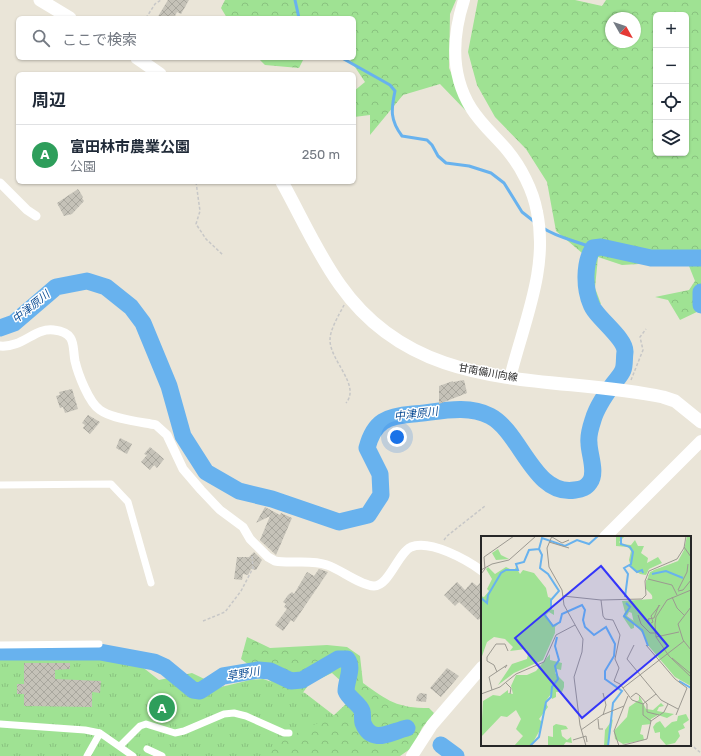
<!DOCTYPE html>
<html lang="ja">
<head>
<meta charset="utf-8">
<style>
	body { margin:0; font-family:Rubik,"Noto Sans JP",sans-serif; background:#f6f6f7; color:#1f2937 }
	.controls { position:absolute; right:12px; top:12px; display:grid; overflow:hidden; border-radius:6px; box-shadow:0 1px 3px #0004 }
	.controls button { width:36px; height:36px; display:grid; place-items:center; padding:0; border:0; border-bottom:1px solid #e0e1e3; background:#fff; color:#1f2937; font:20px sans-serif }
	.compass { position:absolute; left:605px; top:12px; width:36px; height:36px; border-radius:50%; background:#fff; box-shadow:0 1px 3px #0004; rotate:130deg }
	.you { position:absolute; left:397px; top:437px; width:14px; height:14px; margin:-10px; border:3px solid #fff; border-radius:50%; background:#1a73e8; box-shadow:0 0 0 6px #1a73e833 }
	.badge { display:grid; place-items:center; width:26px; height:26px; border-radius:50%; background:#3436fa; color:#fff; font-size:13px; font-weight:700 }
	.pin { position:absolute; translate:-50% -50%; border:2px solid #fff; box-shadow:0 1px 4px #0006 }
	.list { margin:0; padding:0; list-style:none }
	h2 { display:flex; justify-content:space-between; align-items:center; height:52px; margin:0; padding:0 16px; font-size:17px }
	h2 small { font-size:13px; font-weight:400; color:#747a83 }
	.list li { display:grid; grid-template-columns:26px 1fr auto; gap:12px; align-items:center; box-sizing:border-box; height:60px; padding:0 16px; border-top:1px solid #e0e1e3 }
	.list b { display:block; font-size:15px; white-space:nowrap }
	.list p { margin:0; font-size:13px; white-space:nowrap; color:#747a83 }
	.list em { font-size:13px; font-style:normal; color:#747a83 }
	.icon { flex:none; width:22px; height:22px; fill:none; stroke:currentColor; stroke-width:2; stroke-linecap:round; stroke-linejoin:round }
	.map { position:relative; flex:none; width:701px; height:756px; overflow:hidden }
	.search { position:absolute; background:#fff; box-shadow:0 1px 3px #0004; left:16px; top:16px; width:340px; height:44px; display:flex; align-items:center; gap:10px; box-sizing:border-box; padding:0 14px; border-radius:6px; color:#747a83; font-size:15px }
	.panel { position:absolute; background:#fff; box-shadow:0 1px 3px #0004; left:16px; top:72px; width:340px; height:112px; border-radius:6px }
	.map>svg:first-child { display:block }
	.grass { fill:url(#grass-tufts) }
	.forest { fill:url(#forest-crowns); fill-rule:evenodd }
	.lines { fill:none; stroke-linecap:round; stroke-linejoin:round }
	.stream { stroke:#68b2ee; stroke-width:3 }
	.river { stroke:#68b2ee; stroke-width:17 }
	.building { fill:url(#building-cross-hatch) }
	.path { stroke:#c7c7c7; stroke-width:1.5; stroke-dasharray:3 2; stroke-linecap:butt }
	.pedestrian { stroke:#fff; stroke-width:7 }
	.minor { stroke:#fff; stroke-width:9 }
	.tertiary { stroke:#fff; stroke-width:12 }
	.secondary { stroke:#fff; stroke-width:13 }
	.labels { text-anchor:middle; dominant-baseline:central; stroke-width:3; stroke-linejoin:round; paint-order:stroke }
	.street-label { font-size:10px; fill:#272727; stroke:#fff }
	.water-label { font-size:11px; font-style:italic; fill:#0c4d95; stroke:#fff }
	.inset-river { fill:none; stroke:#68b2ee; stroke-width:2 }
	.inset-road { fill:none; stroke:#9c9991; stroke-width:1 }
	.view { fill:#3436fa; fill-opacity:0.15; stroke:#3436fa; stroke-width:2 }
	.inset-edge { fill:none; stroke:#272727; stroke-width:2 }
</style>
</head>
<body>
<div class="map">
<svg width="701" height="756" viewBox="0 0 701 756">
	<defs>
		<pattern id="grass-tufts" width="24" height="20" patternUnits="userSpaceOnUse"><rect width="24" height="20" fill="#9fe293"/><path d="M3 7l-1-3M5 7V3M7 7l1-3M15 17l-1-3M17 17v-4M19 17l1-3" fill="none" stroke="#89c27f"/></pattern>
		<pattern id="forest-crowns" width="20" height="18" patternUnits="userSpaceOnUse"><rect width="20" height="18" fill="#9fe293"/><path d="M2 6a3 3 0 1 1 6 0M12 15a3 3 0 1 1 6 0" fill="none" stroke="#89c27f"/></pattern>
		<pattern id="building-cross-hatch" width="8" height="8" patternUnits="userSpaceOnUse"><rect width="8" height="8" fill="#c5c2b8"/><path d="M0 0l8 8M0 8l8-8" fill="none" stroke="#a9a79e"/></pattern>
	</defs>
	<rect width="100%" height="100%" fill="#eae5d8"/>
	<!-- grass -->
	<path class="grass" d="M0 655H100L136 662 159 680 192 673 221 687 250 680 263 679 305 693 344 723 370 756H0Z"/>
	<!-- forest -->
	<path class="forest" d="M225 0H456L450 14 449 68 468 113 440 84 403 95 370 135V115L354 117V91L365 82 349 58H354V18H227L221 8Z
		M478 0H575L602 6 606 0H701V310L680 320 668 300 655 297 689 290 695 281 687 261 622 265 598 257 595 288 601 304 596 303 590 282 588 258 556 231 547 182 526 149 495 117 477 85 468 52ZM656 15H686V153H656ZM611 18H635V42H611Z
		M258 58H304L299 68 265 65Z
		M247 637 270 648 327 645 347 647 360 656 363 683C388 701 397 708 429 708L434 713 422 728 413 747 400 756H268L264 753 280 741 333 716 346 704 343 683 332 673 309 684 302 694 278 687 241 659Z"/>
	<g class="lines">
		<!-- stream -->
		<path class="stream" d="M295 0 299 18
			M342 58 390 85 395 91C391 110 390 120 402 136L427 140 432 145 438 156 446 163 469 166 491 173 504 183 522 212 536 223
			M543 228C558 238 577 241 593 248"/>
		<!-- river -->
		<path class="river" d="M701 292V305
			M0 328 14 323 56 287 87 281 106 287 131 307 143 323 169 386 183 436 206 472 239 491 272 499 339 522 368 515 381 495 380 474 367 448C374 421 387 416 413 414 438 412 467 404 490 416 521 432 534 497 575 490 582 489 586 488 590 482 597 472 589 454 589 443 588 436 591 426 593 420 597 406 606 394 614 383 617 379 621 375 623 370 625 365 624 358 625 352 626 338 595 317 591 304 584 288 584 263 593 248L601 247 651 258H701
			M0 652H100L154 662 165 667 193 690 200 691 223 676 258 670 270 671 291 681 302 680 338 659H347C354 668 346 680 346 691 349 699 359 703 362 711 363 714 362 719 363 723 372 746 392 731 407 728
			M441 745 456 756"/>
	</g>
	<!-- building -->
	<path class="building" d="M168 0H189L181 14 177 12 174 18H157Z
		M78 189 83 197 82 198 84 201 72 214 64 216 57 203Z
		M464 380 467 393 439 404V386L453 381V382Z
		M72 389 78 409 65 413 63 407 60 408 56 396 60 395 59 392Z
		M88 415 100 422 90 434 83 428 85 425 82 423Z
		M120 438 132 444 127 454 116 448Z
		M150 447 164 459 157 468 154 465 150 470 141 462 147 455 144 454Z
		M265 507 280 515 281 513 292 518 276 555 260 540 270 516 256 523Z
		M254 552 262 560 256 570 251 569 248 575 243 574 242 580 234 579 237 557H249Z
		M319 569 328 572 294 622 291 620 283 631 275 625 287 609 284 607 286 604 283 602 288 595 292 592 294 594 307 572 314 576Z
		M482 581V617L478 620 459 602 455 606 444 595 457 582 465 590 472 582 477 586Z
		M24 663H70V669L55 670V679L101 681 100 693 92 692V707L24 706V694H17V684H24Z
		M447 668 459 676 441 697 430 688Z
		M420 693 427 694 426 702 416 701 417 696Z"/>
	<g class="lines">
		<!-- path -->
		<path class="path" d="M146 18 155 4 161 0
			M196 182 200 211 196 224 206 239 223 255
			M344 305C339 315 330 329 330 340 330 361 361 385 346 403
			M631 380 643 350 640 337 646 329
			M444 540 447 536 485 506
			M203 621 225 612 241 591 253 568 252 555
			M690 744 701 753"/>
		<!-- pedestrian -->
		<path class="pedestrian" d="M0 485 111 484 128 502 151 583
			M0 645 99 644
			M0 724 85 730 100 733 133 756
			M120 746 140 726 146 724 175 733 184 731 224 714 234 713 246 716 284 733H289
			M147 749 162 756
			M87 756 100 733"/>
		<!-- minor -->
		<path class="minor" d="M0 183 27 210 36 216
			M0 346C23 348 35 327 54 330 77 333 72 346 75 361 78 374 89 403 100 410 112 419 141 422 156 425L167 435 183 469 201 490 220 510 243 527 250 539 268 557 275 561C291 564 311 559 327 565 340 569 361 586 374 586 389 586 398 553 411 547 430 539 467 560 482 571"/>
		<!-- tertiary -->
		<path class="tertiary" d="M464 0C452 37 450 74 471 108 481 124 495 136 507 150 521 167 533 190 537 212 549 269 523 324 510 378
			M605 537 701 441
			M412 756 432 725 482 667"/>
		<!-- secondary -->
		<path class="secondary" d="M40 0 70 18
			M137 58 160 74
			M282 182C301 216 317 253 340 285 419 397 546 373 663 397L675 401 701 422"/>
	</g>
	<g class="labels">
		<!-- street labels -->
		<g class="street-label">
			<text transform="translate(488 373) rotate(10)">甘南備川向線</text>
		</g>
		<!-- water labels -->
		<g class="water-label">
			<text transform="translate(31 307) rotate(-39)">中津原川</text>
			<text transform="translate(416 414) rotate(-7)">中津原川</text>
			<text transform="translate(243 674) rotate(-9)">草野川</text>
		</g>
	</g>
	<!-- overview -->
	<g transform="translate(481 536)">
		<rect width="210" height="210" fill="#eae5d8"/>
		<path d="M206 0H210V150L194 141 166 108 163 99 153 87 150 74 172 63 166 44 169 36 197 25 203 14Z" fill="#9fe293"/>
		<path d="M135 0H144L138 6 140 8 150 9 154 4 157 10H163L160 17 167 22 166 27 177 21 181 27 168 33 165 39 159 38 150 31 148 24 150 15 147 11 135 10ZM17 13 20 19 28 23 15 24 11 17ZM196 26 204 33 194 49 167 40 173 34ZM7 31 14 38 25 31 33 35 35 31 39 38 42 34 53 37 65 52 67 61 70 62 69 73 73 74V79L68 76 65 79 73 90 79 86 74 91V97L62 124 33 137 17 149 31 128 46 123 47 118 45 113 29 115 32 111 24 103 13 101 6 106 0 123V60L3 61 8 55 6 53 11 43 5 33ZM165 44 176 47 171 54 174 62 179 65 171 74 161 76 162 80 148 76 146 80 153 85V92L150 93 142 81 144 76 141 65 171 63 172 60 165 53ZM69 118V124L81 127 80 134 76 133 74 137 83 146V151L81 156H75V161L71 163 70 158 64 166 67 171 58 183 61 186 60 192 50 210H33L42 200 35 193 40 183 35 174 26 181 20 180 0 201 2 165 12 159 19 160 27 154V157L32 158 30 150 35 139H46L55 135ZM158 159 165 173 172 174 180 167 183 170 178 171 176 175 193 178 186 182 177 179 170 183V188L161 189 159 198 162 199 163 204 142 208 134 203 133 195 146 181 148 171 158 164ZM205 178 208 184 202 188 204 192 197 195 199 200 194 207 185 209 179 202V196L174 197 172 191 175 187 179 185 184 192 191 186 196 185 197 180ZM132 183 127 210H123L124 194ZM75 188 85 190 87 193 80 194 81 200 86 204 90 201 91 207 85 206 82 210H67V200L72 201V190Z" fill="#9fe293"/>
		<path class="inset-river" d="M140 0V8L149 11 152 16 150 28 143 32 147 38 144 61M58 13 61 19 59 32 67 38 78 55 70 64V72L63 78 72 90 79 86 81 78 101 69 104 74 102 84 104 91 113 99 125 91 134 108 133 120 124 135V143L141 155 132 167 127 210M58 13 61 2 84 10 96 4 108 8 117 0M148 29 156 36 161 34 162 37M171 38 185 35 202 42M0 62 6 67 7 59 20 37 25 34H37L35 28 43 26 48 14 58 13M145 67 149 71 143 80 161 94 167 110M198 145 210 152M49 210 58 201 65 166 70 161 71 151 77 143 74 130 78 124 74 110 76 101"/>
		<path class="inset-road" d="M71 0 66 12 68 31 81 54 83 69 102 103 101 116 93 141 99 189 105 210M71 1 81 7 88 4M68 6 88 12M203 11 210 21M0 34 11 28 28 24 55 0M0 38 4 33 3 21 33 0M167 43 191 49 196 59M197 54 206 36 207 28M210 54 186 64 175 81 174 88 175 101 188 120 210 141M197 55 202 54 210 44M82 60 120 64 161 63 165 59 164 45 168 35 196 23 203 12 205 0M191 61 196 72 203 79M120 64 122 80 124 83 132 84 139 99 134 123 138 132 133 145 139 148 151 164 162 168 175 158M210 71 197 88 202 104 210 114M157 79 160 88 169 97H175M168 85 167 83 173 82 178 69M170 87 172 86 170 80 179 69M175 101 198 96M153 109 146 123 180 164 197 173M165 109 194 143 206 152 195 179M191 122 210 138M16 136 13 129 6 125V121L15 108H24L27 115M25 147 30 152 29 158M142 152 203 105M11 154 8 141 26 129 24 132M0 158 19 151 35 138 63 126 75 99 94 89M150 161 155 157 158 159 166 168V176L178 179M162 168V179L170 185M122 179 125 169 122 157M117 183 118 193H122M100 194 121 179 143 170M92 204 105 200 106 206M138 210 133 195 147 160M139 210 166 203 170 185 183 176 187 168"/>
		<path class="view" d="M120 30 187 110 101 182 34 102Z"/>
		<rect width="210" height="210" class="inset-edge"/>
	</g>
</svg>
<div class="controls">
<button>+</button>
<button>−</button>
<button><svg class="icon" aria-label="locate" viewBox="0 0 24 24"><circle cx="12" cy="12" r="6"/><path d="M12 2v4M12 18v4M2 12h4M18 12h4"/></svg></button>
<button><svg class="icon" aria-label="layers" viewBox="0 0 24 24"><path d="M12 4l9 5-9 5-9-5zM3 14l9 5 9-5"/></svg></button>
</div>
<svg class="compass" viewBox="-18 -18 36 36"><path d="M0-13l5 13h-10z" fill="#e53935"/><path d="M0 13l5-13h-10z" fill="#747a83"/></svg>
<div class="you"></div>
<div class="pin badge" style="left:162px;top:708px;background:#2e9e5b">A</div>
<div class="search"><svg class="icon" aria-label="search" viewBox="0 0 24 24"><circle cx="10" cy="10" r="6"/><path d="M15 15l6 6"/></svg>ここで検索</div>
<section class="panel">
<h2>周辺<small></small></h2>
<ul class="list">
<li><span class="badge" style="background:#2e9e5b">A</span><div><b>富田林市農業公園</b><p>公園</p></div><em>250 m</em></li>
</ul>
</section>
</div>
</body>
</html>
